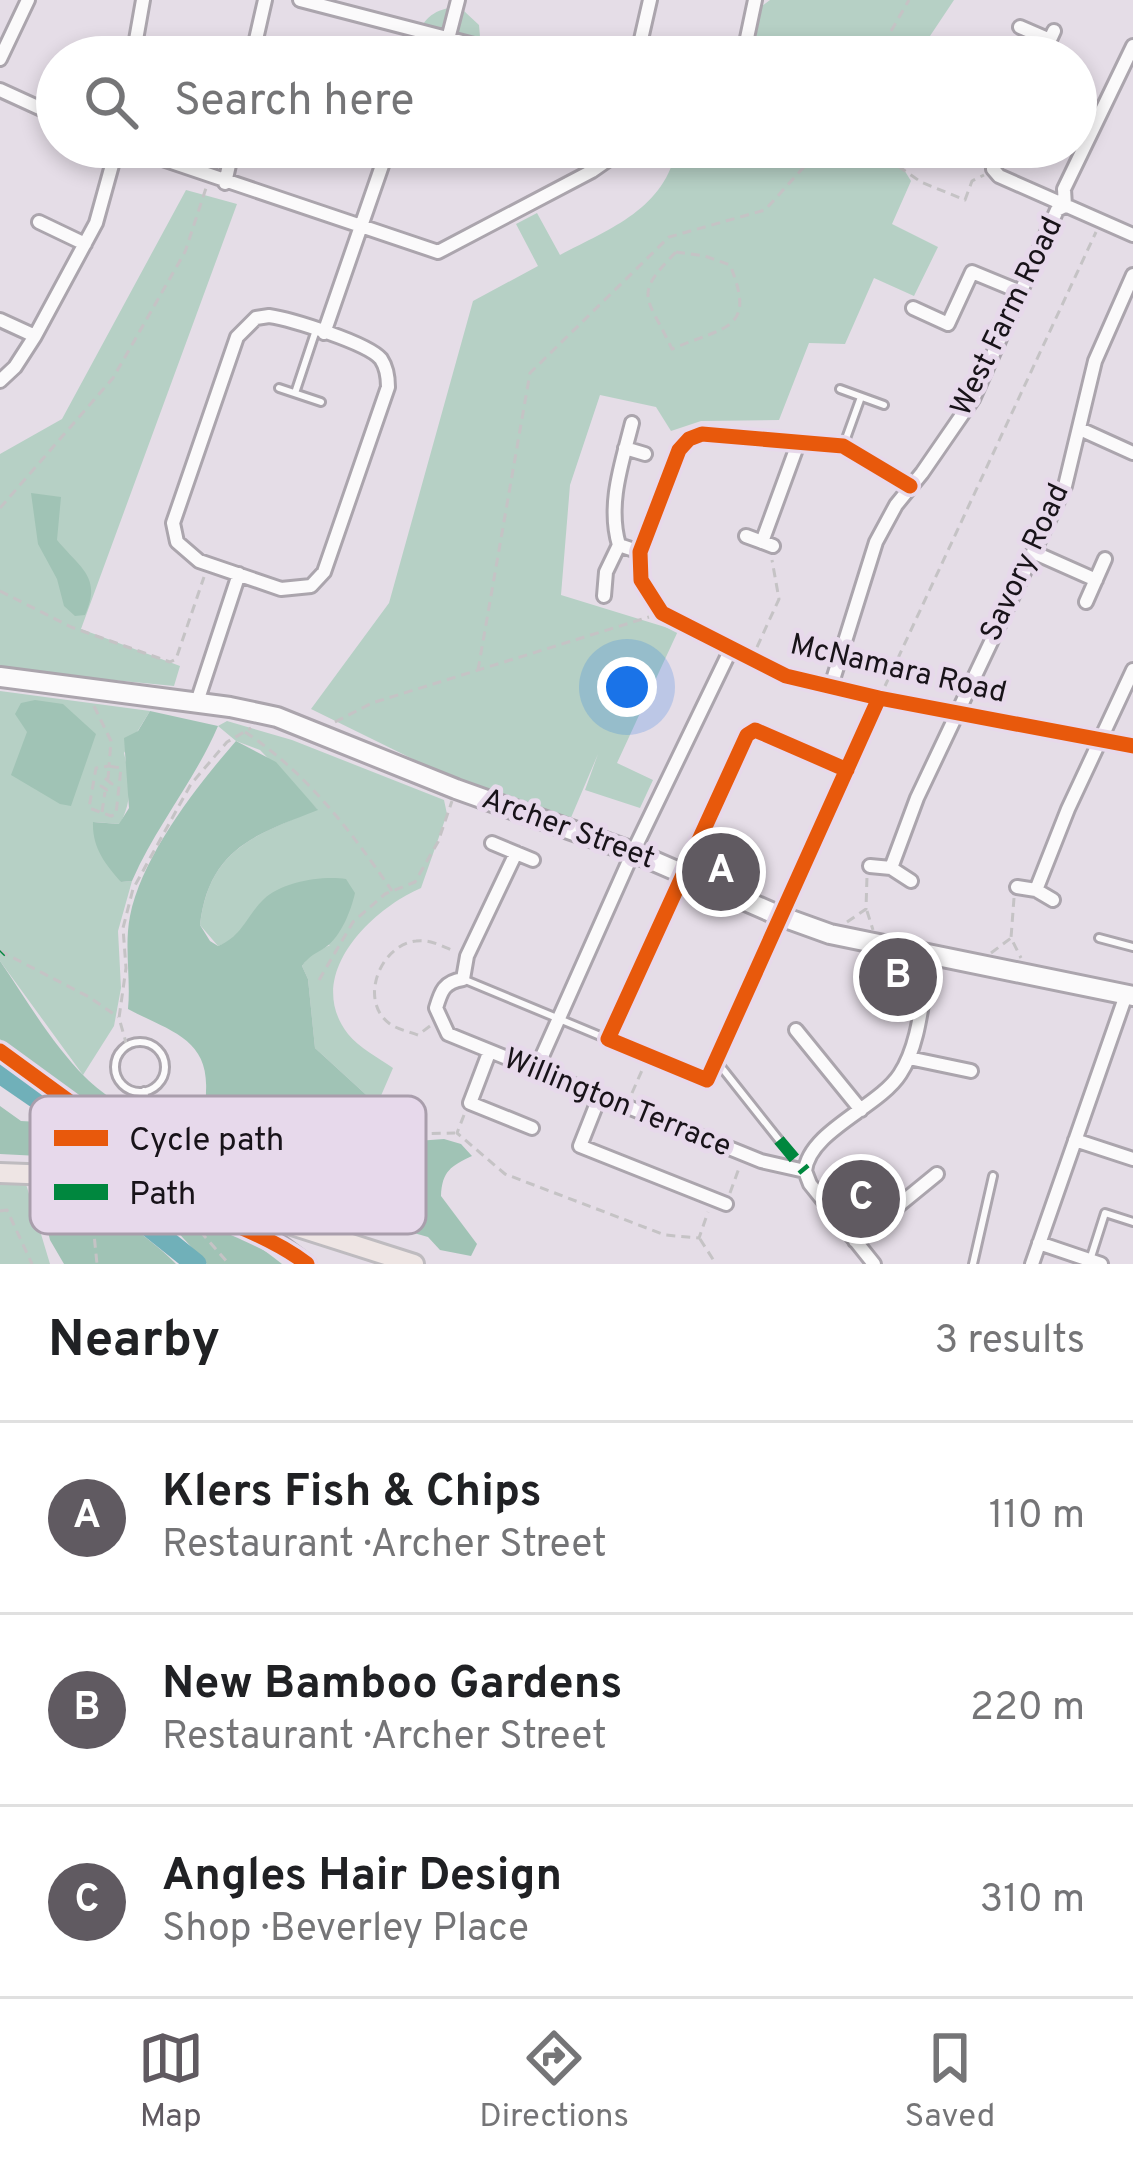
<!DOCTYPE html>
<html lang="en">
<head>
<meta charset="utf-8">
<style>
	body { margin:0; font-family:Overpass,sans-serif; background:#f6f6f6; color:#202124 }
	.you { position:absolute; left:627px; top:687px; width:42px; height:42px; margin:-30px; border:9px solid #fff; border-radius:50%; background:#1a73e8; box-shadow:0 0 0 18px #1a73e833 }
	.badge { display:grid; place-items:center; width:78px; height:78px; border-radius:50%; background:#605a61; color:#fff; font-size:39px; font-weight:700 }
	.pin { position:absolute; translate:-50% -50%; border:6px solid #fff; box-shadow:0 3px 12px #0006 }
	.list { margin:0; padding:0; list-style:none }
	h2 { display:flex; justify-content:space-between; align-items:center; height:156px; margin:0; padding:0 48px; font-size:51px }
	h2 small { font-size:39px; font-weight:400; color:#757577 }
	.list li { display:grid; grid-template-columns:78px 1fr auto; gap:36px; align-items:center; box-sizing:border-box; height:192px; padding:0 48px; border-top:3px solid #e0e0e0 }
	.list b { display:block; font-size:45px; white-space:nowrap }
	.list p { margin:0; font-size:39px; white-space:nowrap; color:#757577 }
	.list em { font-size:39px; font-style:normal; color:#757577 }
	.icon { flex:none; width:66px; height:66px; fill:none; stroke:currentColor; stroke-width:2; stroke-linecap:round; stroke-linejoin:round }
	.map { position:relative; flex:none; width:1133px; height:1264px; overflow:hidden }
	.search { position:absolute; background:#fff; box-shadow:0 6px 18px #0003; left:36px; right:36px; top:36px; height:132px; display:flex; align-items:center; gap:30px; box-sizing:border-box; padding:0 42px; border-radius:66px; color:#757577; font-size:45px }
	.sheet { height:732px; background:#fff }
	nav { display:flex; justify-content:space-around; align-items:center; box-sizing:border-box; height:168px; border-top:3px solid #e0e0e0; background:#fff; font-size:33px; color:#757577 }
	nav a { display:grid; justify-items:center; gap:6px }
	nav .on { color:#605a61 }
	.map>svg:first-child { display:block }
	.green { fill:#b6d0c5 }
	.forest { fill:#a0c3b5 }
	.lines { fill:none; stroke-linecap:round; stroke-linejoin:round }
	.river { stroke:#70b0b9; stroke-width:21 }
	.service-casing { stroke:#aba5ad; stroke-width:12 }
	.minor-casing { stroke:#aba5ad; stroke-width:18 }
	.tertiary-casing { stroke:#aba5ad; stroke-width:21 }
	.secondary-casing { stroke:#aba5ad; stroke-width:24 }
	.primary-casing { stroke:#bebbbf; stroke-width:24 }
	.path { stroke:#c5c3c5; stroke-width:3; stroke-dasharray:9 6; stroke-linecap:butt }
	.service { stroke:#fbfafb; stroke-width:6 }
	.minor { stroke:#fbfafb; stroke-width:12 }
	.tertiary { stroke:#fbfafb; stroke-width:15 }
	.secondary { stroke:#fbfafb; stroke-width:18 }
	.primary { stroke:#eee5e4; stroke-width:18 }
	.quiet { stroke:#00873e; stroke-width:12; stroke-dasharray:24 12; stroke-linecap:butt }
	.cycleway-casing { stroke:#e7d9eb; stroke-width:22 }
	.cycleway { stroke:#e8590c; stroke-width:15 }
	.labels { text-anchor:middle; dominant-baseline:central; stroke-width:10; stroke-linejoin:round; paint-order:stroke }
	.street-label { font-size:30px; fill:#181319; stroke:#e7d9eb }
	.key { fill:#e7d9eb; stroke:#a99eac; stroke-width:3 }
	.key-label { font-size:33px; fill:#181319 }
</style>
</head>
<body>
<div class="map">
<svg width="1133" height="1264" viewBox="0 0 1133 1264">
	<rect width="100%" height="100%" fill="#e5dde7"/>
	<!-- green -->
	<path class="green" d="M770 0H954L916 57H752L762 6Z
		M449 8 464 11 479 25 481 48 477 57 421 54C413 31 426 12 449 8Z
		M677 147H890L911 181 892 224 938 247 914 296 874 278 845 344 809 343 779 420 701 421 671 431 656 407 600 395 570 485 561 595 678 631 617 763 653 780 640 808 585 790 598 754 570 820 427 766 311 709 389 603 473 301 538 266 516 224 537 213 560 255C611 228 665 209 677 147Z
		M186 190 237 204 81 629 180 666 174 686 0 669V454L62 419Z
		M0 691 150 711 124 753C130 779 133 800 120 824L94 822 121 882 132 881 118 931 121 988 114 1026 83 1075 0 961Z
		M227 721 292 740 444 800 447 814 421 888C370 910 303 976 348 1034 359 1048 379 1058 393 1068L380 1098 386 1113 315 1048 308 979 302 966 310 955 330 945 245 925 232 941 218 946 200 925C209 849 254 836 317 809L260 750 236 741 218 726Z
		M0 1039 133 1142 128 1150 159 1169 79 1158 91 1140 87 1130 0 1069Z
		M0 1184H26L50 1264H0Z"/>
	<!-- forest -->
	<path class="forest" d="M31 493 61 497 57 540C81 569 102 577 85 615L75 616 64 606 57 579 38 544Z
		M35 700 63 704 96 734 71 806 60 804 11 775 27 732 15 714 21 703Z
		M150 711 218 726C195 780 156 826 132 881L121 882C105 864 92 847 93 822L119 824 129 808 124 738 138 731Z
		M236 741 276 762 318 810C254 835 209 849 200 925L210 941 218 946C242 937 247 915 264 899 281 882 323 875 346 879L355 893C351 911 341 936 326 947 315 954 310 955 302 966L308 979 315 1048 386 1113 382 1159 360 1193 298 1173 272 1150C250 1159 230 1157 208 1148 203 1129 206 1111 206 1091 209 1038 169 1031 128 1009 131 979 124 946 130 916 142 856 196 787 236 741Z
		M0 961C26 999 52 1044 85 1077 105 1097 133 1110 145 1136L139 1142H133L0 1039Z
		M0 1106 21 1121 57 1123 89 1143 79 1158 0 1154Z
		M444 1139 461 1144 472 1156C451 1166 442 1171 441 1196L477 1244 471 1256 440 1250 428 1237 400 1229 376 1231 367 1219 403 1142Z
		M37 1187 94 1192C119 1221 150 1237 176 1264H64L50 1240Z
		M149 1201C201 1209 241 1232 282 1264H207Z"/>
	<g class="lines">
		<!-- river -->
		<path class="river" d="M0 1073 83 1130
			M129 1194 136 1216 196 1264"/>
		<!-- service casing -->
		<g class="service-casing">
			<path id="service" d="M578 147 591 170
				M471 159 494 147
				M279 388 321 402
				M840 389 884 405
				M295 393 316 330
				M844 444 861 397
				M1099 938 1133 947
				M463 979 605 1038
				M115 1067a25 25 0 1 1 50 0a25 25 0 1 1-50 0Z
				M718 1063 779 1140
				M144 1091 155 1139 181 1155 172 1184
				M262 1211 270 1186 304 1196
				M1090 1260 1105 1213 1133 1222
				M973 1264 993 1176"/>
		</g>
		<!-- minor casing -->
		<g class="minor-casing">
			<path id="minor" d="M300 0 520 57
				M1020 27 1050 40
				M448 39 458 0
				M996 56 999 57
				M133 57 143 0
				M252 57 265 0
				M637 57 650 0
				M743 57 755 0
				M1042 57 1054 31
				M0 59 28 0
				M0 90 57 116
				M127 147 438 252 592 171 612 157 616 147
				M1000 147 993 169 999 176 1133 235
				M225 183 233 147
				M1065 206 1064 189 1133 46
				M39 222 85 244
				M913 308 948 324 972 272 1018 291
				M269 316C290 319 368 343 381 359 387 368 388 377 388 387L324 572 311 586 281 589 199 561 177 542 173 523 237 337 256 318Z
				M0 320 35 336
				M324 333 386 154
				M0 381 15 367 35 336 96 223 117 147
				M632 423C622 463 607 504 619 545L640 552
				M1080 429 1133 453
				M625 448 645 454
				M910 486 843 446 702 434 689 439 679 450 640 552 641 580 662 613 786 676 879 698 1133 746
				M746 536 773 546
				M762 542 799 441
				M1033 552 1096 580
				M604 596 606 572 619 545
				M1086 602 1105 559
				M831 686 876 542 896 505 922 473 973 399 1057 210 1065 206
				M197 702 239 574
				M847 770 755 730 747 735 608 1039 707 1080 879 698
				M492 843 533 860
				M516 853 467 956 463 979C444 982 441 991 436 1008L448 1034 761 1161 805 1171
				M870 866 891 868 911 881
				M891 868 917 798 1065 486 1095 361 1133 275
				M1017 887 1036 890 1053 900
				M1036 890 1068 809 1133 670
				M796 1030 861 1110
				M489 1053 470 1103 532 1128
				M909 1058 971 1071
				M535 1072 633 852 731 649
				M599 1098 580 1146 726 1204
				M1075 1140 1133 1159
				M805 1171C809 1131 879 1107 900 1074 921 1042 922 993 930 956
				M805 1171 810 1184 874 1264
				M855 1241 937 1174
				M1039 1243 1101 1264
				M1032 1264 1126 995"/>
		</g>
		<!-- tertiary casing -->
		<g class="tertiary-casing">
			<path id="tertiary" d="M234 1209 307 1264"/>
		</g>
		<!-- secondary casing -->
		<g class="secondary-casing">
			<path id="secondary" d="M0 677 230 707 277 717 456 789 633 852 780 916 830 934 1133 996"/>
		</g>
		<!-- primary casing -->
		<g class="primary-casing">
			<path id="primary" d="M0 1173 107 1177 185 1191 414 1264"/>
		</g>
		<!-- path -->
		<path class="path" d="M418 46 425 57
			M876 57 909 0
			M858 147 882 155 921 182 965 200 972 181 984 175
			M676 252 705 256 730 265C757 331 725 326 672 349 647 295 632 297 676 252Z
			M0 508 113 378 185 252 207 185
			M0 591 71 627 170 662 176 659 204 577
			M757 647 779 599 772 560
			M478 670 530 373 669 237 765 210 822 147
			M885 686 1096 232
			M94 706 111 741 109 766 96 768 89 808 111 816 116 814 121 768 109 766 108 779
			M335 722 372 703 649 617
			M245 732C306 772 351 831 392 891
			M106 779 112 784 107 790 101 786Z
			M102 812 105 792
			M1014 898 1011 938 1021 958
			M867 911 873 930
			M847 922 866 909 867 876
			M0 951 89 997 118 1017
			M991 953 1011 938
			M319 980 353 922 385 894 415 882 438 842 452 801
			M430 1026 418 1035C410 1032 397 1029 390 1024 358 1001 380 945 416 941 429 939 442 946 454 951
			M127 1046 119 1018 126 968 123 928 133 889 191 784 227 742 251 728
			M632 1093 643 1068
			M464 1115 457 1133 505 1174 665 1235 699 1238 708 1212
			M730 1193 739 1168
			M90 1194 97 1264
			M183 1207 186 1215 229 1264
			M0 1211 7 1210 32 1264
			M354 1226 362 1201 400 1134 455 1133
			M700 1239 716 1264"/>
		<!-- service -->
		<use href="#service" class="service"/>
		<!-- minor -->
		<use href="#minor" class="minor"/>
		<!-- tertiary -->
		<use href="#tertiary" class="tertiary"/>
		<!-- secondary -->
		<use href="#secondary" class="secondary"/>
		<!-- primary -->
		<use href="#primary" class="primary"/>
		<!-- quiet -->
		<path class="quiet" d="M0 952 1 951
			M779 1140 805 1171"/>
		<!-- cycleway casing -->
		<g class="cycleway-casing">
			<path id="cycleway" d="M910 486 843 446 702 434 689 439 679 450 640 552 641 580 662 613 786 676 879 698 1133 746
				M847 770 755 730 747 735 608 1039 707 1080 879 698
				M0 1051 129 1145 187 1177 183 1205C222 1219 275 1239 307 1264"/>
		</g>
		<!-- cycleway -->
		<use href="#cycleway" class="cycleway"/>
	</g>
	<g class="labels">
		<!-- street labels -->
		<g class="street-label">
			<text transform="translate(1008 317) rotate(-64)">West Farm Road</text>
			<text transform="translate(1026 563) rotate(-65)">Savory Road</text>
			<text transform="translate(898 670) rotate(13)">McNamara Road</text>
			<text transform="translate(568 830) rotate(20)">Archer Street</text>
			<text transform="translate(617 1104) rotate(22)">Willington Terrace</text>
		</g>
	</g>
	<!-- legend -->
	<rect x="30" y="1096" width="396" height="138" rx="18" class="key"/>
	<rect x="54" y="1130" width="54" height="16" fill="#e8590c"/>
	<rect x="54" y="1184" width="54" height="16" fill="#00873e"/>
	<g class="key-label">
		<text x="129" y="1150">Cycle path</text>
		<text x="129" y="1204">Path</text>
	</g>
</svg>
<div class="you"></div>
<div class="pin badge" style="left:721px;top:872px">A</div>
<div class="pin badge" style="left:898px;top:977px">B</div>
<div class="pin badge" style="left:861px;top:1199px">C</div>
<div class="search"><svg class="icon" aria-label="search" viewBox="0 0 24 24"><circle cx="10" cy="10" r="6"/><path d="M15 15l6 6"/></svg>Search here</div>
</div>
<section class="sheet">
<h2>Nearby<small>3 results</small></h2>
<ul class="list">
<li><span class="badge">A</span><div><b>Klers Fish &amp; Chips</b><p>Restaurant · Archer Street</p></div><em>110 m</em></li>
<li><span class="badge">B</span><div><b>New Bamboo Gardens</b><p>Restaurant · Archer Street</p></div><em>220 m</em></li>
<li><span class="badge">C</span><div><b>Angles Hair Design</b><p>Shop · Beverley Place</p></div><em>310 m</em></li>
</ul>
</section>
<nav>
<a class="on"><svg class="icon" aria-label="map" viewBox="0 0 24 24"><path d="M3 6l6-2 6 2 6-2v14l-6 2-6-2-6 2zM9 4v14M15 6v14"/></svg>Map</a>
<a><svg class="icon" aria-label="directions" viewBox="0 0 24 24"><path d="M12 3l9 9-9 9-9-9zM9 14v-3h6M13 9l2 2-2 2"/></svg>Directions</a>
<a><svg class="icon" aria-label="saved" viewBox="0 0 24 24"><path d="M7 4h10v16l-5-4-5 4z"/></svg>Saved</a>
</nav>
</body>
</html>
